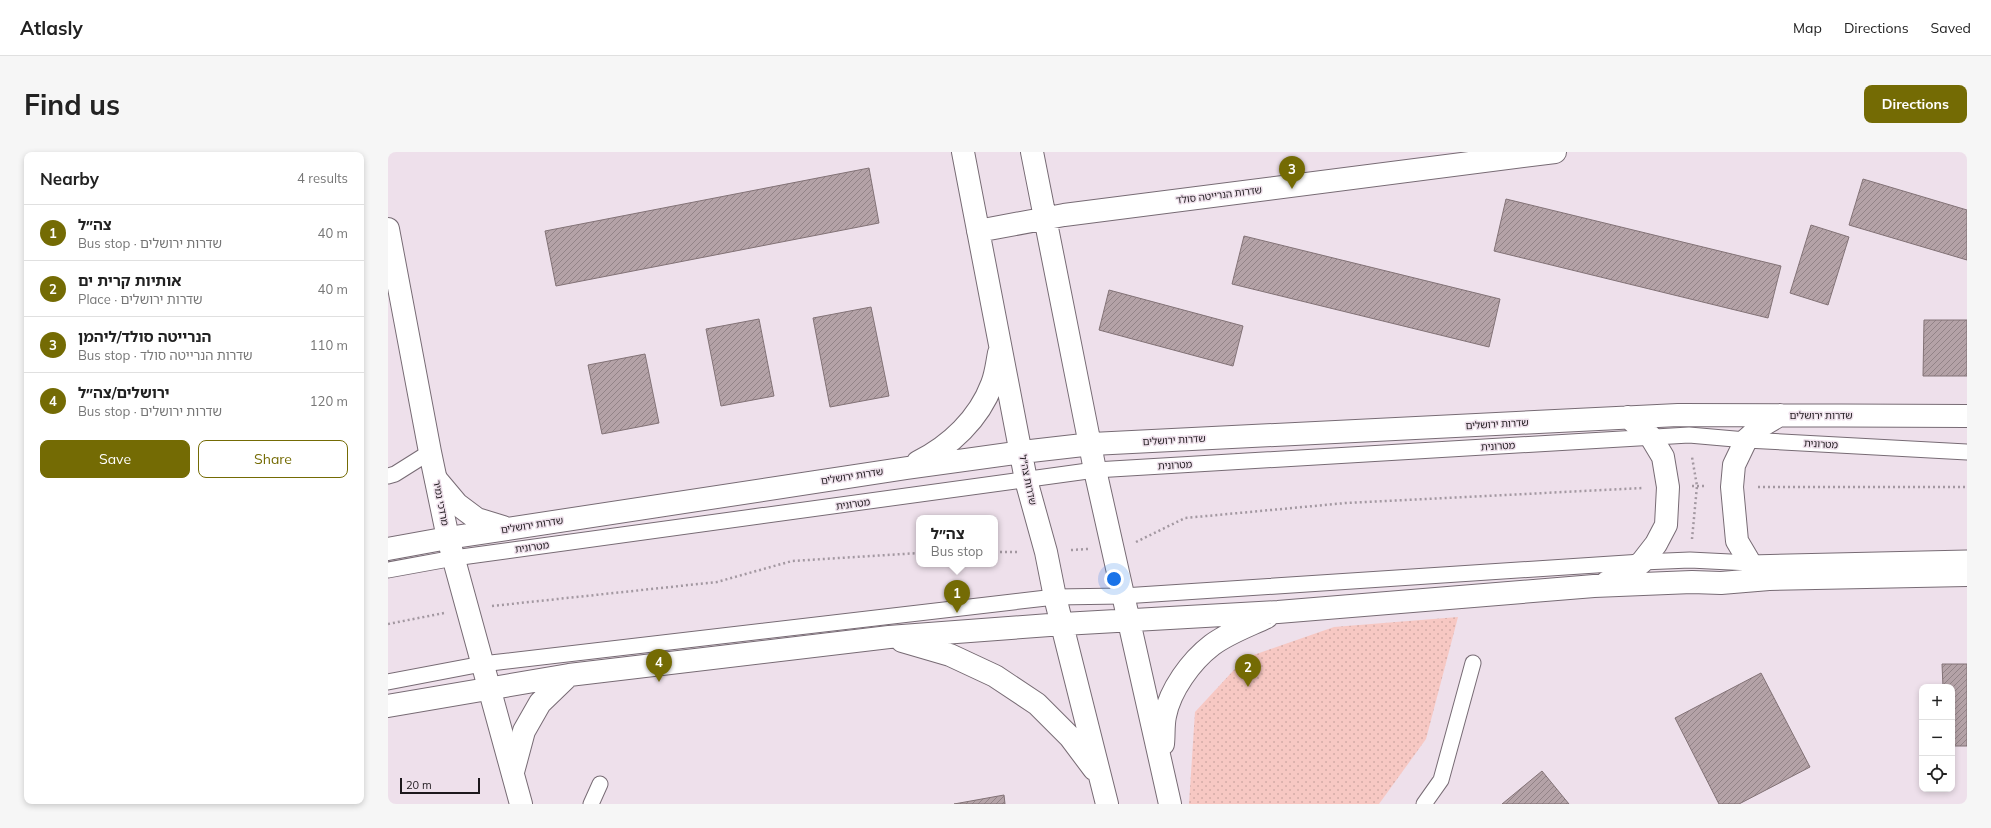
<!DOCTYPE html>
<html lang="en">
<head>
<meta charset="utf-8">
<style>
	body { margin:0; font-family:Mulish,"Noto Sans Hebrew",sans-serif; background:#f6f6f6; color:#222 }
	.controls { position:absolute; right:12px; bottom:12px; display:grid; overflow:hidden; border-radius:8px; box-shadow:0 2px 6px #0003 }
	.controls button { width:36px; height:36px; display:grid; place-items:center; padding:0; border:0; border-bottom:1px solid #e0e0e0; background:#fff; color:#222; font:20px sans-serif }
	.scale { position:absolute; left:12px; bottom:10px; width:80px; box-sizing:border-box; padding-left:4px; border:2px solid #1d181c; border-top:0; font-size:11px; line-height:14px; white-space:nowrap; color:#1d181c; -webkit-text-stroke:3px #eee0eb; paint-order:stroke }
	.you { position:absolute; left:726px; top:427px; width:14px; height:14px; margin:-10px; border:3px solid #fff; border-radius:50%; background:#1a73e8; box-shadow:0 0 0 6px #1a73e833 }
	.badge { display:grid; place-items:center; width:26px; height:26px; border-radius:50%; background:#746b04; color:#fff; font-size:13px; font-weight:700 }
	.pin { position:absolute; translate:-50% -33px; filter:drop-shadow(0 1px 2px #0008) }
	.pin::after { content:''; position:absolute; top:21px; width:14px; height:12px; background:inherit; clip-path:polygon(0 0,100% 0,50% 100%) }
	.popup { position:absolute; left:528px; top:363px; width:82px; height:52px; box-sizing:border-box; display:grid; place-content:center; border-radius:8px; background:#fff; filter:drop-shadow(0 1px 3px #0005); font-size:13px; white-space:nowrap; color:#767676 }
	.popup b { font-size:15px; color:#222 }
	.popup::after { content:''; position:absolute; left:50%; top:100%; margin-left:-8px; border:8px solid transparent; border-top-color:#fff }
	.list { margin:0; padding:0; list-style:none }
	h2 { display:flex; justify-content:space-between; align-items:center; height:52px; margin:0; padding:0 16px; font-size:17px }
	h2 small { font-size:13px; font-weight:400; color:#767676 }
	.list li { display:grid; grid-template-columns:26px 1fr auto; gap:12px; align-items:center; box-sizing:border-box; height:56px; padding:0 16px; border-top:1px solid #e0e0e0 }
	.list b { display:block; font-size:15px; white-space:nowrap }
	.list p { margin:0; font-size:13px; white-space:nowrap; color:#767676 }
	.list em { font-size:13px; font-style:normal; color:#767676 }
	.actions { display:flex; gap:8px; padding:12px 16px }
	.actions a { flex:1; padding:9px 0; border:1px solid #746b04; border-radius:8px; text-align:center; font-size:14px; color:#746b04 }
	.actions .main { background:#746b04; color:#fff }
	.icon { flex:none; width:22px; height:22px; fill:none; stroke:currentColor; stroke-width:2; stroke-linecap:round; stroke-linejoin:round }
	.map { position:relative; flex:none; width:1579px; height:652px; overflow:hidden; border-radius:8px }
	header { display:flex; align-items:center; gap:24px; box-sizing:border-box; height:56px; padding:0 20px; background:#fff; border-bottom:1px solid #e0e0e0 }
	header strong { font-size:19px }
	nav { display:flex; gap:22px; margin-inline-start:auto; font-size:14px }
	.intro { display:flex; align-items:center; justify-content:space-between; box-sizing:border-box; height:96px; padding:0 24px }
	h1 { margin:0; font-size:28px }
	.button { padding:10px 18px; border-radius:8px; background:#746b04; color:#fff; font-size:14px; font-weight:700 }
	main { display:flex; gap:24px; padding:0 24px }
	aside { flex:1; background:#fff; border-radius:8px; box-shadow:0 2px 6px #0003 }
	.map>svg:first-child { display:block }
	.park { fill:url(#park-dots) }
	.building { fill:url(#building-hatch); stroke:#827276 }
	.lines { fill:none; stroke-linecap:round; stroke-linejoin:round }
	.lane-casing { stroke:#776b74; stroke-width:17 }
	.street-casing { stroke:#776b74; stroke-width:24 }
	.secondary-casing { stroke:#776b74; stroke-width:24 }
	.path { stroke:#a398a1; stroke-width:2.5; stroke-dasharray:2 3; stroke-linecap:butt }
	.lane { stroke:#fff; stroke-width:15 }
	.street { stroke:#fff; stroke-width:22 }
	.secondary { stroke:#fff; stroke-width:22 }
	.labels { text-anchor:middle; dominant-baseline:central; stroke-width:3; stroke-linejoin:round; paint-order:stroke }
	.street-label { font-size:10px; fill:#1d181c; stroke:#eee0eb }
</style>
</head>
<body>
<header>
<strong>Atlasly</strong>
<nav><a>Map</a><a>Directions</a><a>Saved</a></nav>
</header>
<div class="intro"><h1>Find us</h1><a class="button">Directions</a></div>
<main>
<aside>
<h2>Nearby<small>4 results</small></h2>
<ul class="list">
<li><span class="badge">1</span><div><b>צה״ל</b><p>Bus stop · שדרות ירושלים</p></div><em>40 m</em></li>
<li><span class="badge">2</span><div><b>אותיות קרית ים</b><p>Place · שדרות ירושלים</p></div><em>40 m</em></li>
<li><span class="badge">3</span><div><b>הנרייטה סולד/ליהמן</b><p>Bus stop · שדרות הנרייטה סולד</p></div><em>110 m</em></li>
<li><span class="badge">4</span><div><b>ירושלים/צה״ל</b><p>Bus stop · שדרות ירושלים</p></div><em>120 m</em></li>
</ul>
<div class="actions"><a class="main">Save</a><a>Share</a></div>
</aside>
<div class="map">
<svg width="1579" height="652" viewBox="0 0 1579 652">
	<defs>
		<pattern id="park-dots" width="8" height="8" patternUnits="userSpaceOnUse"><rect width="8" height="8" fill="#f7c8c3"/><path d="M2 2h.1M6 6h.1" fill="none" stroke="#d3aba7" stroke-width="1.8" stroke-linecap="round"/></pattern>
		<pattern id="building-hatch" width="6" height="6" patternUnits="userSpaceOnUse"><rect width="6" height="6" fill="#b4a2a7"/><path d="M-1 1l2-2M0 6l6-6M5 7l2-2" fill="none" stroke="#928387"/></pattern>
	</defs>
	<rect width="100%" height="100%" fill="#eee0eb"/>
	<!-- park -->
	<path class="park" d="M1070 465 1038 587 991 652H801L807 560 857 506 946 475Z"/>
	<!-- building -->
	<path class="building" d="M481 16 491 71 168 134 157 79Z
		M1475 27 1579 58V108L1461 73Z
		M1118 47 1393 114 1380 166 1106 99Z
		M1423 73 1461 85 1440 153 1402 141Z
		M856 84 1112 147 1101 195 844 132Z
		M721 138 855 174 845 214 711 178Z
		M483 155 501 244 442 255 425 166Z
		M371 167 386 244 333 254 318 177Z
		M1536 168H1579V224H1535Z
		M257 202 271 271 214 282 200 213Z
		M1554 512H1579V594H1564V535H1555Z
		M1373 521 1422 615 1351 652H1331L1287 566Z
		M1154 619 1181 652H1114Z
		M616 643 617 652H566Z"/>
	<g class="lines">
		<!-- lane casing -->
		<g class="lane-casing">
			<path id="lane" d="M0 324 7 322 42 300
				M0 418 66 406 707 318 1301 283 1358 288 1579 300
				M0 530 94 512 667 445 735 444 1254 410 1302 408 1362 411 1579 406
				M203 652 212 632
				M1036 652 1053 628 1085 511"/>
		</g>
		<!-- street casing -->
		<g class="street-casing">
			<path id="street" d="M0 77 42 300 60 386 133 652"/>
		</g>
		<!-- secondary casing -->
		<g class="secondary-casing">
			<path id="secondary" d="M575 0 638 328 658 400 667 445 719 652
				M644 0 707 318 782 652
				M590 79 676 63 1167 0
				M530 310C562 294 591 267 604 232 608 222 609 211 611 201
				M48 327 69 352 89 367 115 375
				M0 397 60 386 519 316 634 300 704 292 1290 263 1579 264
				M1381 427 1362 411 1349 389 1344 335 1346 313 1358 288 1375 273 1392 263
				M1219 430 1236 424 1254 410 1268 392 1278 373 1280 335 1275 305 1263 285 1240 265
				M514 489 562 503 607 524 649 552 682 585 706 617
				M0 554 181 523 501 485 675 472 890 460 1206 434 1304 430 1333 431 1381 427 1579 423
				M775 592C776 583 775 573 777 564 782 538 803 509 824 493 840 481 860 474 879 465
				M125 620 136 579 152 551 181 523"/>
		</g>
		<!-- path -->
		<path class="path" d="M1304 334H1319
			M1370 335H1579
			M1304 387 1309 334 1304 305
			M748 390 797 366 958 351 1255 336
			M683 398 700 397
			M607 400H632
			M104 454 329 430 404 409 531 401
			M0 472 56 461"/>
		<!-- lane -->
		<use href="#lane" class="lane"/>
		<!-- street -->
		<use href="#street" class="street"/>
		<!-- secondary -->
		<use href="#secondary" class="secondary"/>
	</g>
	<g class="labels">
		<!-- street labels -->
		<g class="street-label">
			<text transform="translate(831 43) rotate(-7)">שדרות הנרייטה סולד</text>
			<text x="1433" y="263">שדרות ירושלים</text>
			<text transform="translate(1109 272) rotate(-3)">שדרות ירושלים</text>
			<text transform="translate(786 288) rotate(-3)">שדרות ירושלים</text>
			<text transform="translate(1433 292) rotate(3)">מטרונית</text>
			<text transform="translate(1110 294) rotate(-3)">מטרונית</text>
			<text transform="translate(787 313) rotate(-3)">מטרונית</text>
			<text transform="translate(464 324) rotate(-9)">שדרות ירושלים</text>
			<text transform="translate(640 328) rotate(78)">שדרות צה"ל</text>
			<text transform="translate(53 351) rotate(79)">מרדכי נמיר</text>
			<text transform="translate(465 352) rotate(-8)">מטרונית</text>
			<text transform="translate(144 373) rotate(-9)">שדרות ירושלים</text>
			<text transform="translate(144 395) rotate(-8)">מטרונית</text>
		</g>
	</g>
</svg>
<div class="controls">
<button>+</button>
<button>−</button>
<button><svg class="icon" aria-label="locate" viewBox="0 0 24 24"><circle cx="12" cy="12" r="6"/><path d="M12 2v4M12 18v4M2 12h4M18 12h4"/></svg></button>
</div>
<div class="scale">20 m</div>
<div class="you"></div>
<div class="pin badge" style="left:569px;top:461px">1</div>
<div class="popup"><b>צה״ל</b>Bus stop</div>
<div class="pin badge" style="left:860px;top:535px">2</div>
<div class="pin badge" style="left:904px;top:37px">3</div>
<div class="pin badge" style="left:271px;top:530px">4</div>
</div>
</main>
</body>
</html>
